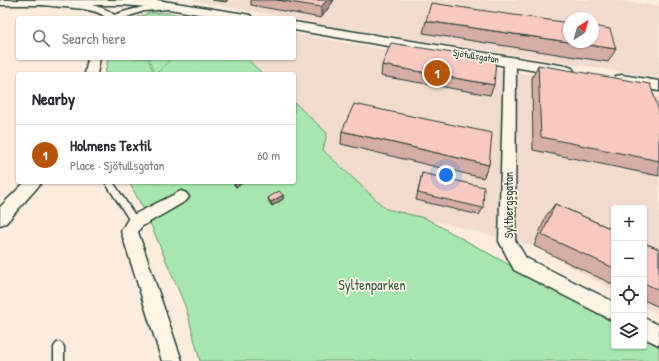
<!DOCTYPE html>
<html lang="en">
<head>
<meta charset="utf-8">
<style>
	body { margin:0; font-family:"Patrick Hand",sans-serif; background:#f7f7f7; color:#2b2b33 }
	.controls { position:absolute; right:12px; bottom:12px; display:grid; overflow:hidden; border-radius:4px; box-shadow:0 1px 3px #0004 }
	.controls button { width:36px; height:36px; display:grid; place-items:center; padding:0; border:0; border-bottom:1px solid #e1e1e2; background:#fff; color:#2b2b33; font:20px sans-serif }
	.compass { position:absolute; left:563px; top:12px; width:36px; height:36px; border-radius:50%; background:#fff; box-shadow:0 1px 3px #0004; rotate:37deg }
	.you { position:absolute; left:446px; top:175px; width:14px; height:14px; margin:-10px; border:3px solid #fff; border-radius:50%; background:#1a73e8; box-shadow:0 0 0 6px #1a73e833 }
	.badge { display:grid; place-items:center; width:26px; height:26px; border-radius:50%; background:#b45309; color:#fff; font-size:13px; font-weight:700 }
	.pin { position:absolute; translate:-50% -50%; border:2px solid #fff; box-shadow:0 1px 4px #0006 }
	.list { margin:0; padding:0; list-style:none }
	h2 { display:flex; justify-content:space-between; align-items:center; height:52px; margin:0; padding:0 16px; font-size:17px }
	h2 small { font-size:13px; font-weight:400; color:#7c7c81 }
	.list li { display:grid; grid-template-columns:26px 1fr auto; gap:12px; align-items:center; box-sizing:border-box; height:60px; padding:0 16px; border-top:1px solid #e1e1e2 }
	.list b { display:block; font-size:15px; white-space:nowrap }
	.list p { margin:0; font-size:13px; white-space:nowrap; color:#7c7c81 }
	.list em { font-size:13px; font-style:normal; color:#7c7c81 }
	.icon { flex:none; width:22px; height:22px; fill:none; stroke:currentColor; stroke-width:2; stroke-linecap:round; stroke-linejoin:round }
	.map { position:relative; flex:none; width:659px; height:361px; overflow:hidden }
	.search { position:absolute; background:#fff; box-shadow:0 1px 3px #0004; left:16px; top:16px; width:280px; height:44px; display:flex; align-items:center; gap:10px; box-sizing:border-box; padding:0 14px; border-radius:4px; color:#7c7c81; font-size:15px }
	.panel { position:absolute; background:#fff; box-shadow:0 1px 3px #0004; left:16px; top:72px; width:280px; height:112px; border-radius:4px }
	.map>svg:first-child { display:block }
	.built { fill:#f1dbcf; fill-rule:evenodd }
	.green { fill:#a7e7af; stroke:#639272 }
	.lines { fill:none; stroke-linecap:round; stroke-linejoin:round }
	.lane-casing { stroke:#1f3d34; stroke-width:3 }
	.street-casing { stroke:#1f3d34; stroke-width:3 }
	.secondary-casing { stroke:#1f3d34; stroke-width:3 }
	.path { stroke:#1f3d34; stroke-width:2; stroke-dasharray:0.5 2; stroke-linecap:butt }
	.lane { fill:#fcf5e5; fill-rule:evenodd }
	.street { fill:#fcf5e5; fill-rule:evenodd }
	.secondary { fill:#fcf5e5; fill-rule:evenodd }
	.wall { fill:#d6ada6; stroke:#1f3d34 }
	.shaded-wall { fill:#ae8d87; stroke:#1f3d34 }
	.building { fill:#f9c9c1; stroke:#1f3d34 }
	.labels { text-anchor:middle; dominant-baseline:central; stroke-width:3.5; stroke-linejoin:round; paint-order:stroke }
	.far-street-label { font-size:10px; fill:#1f3d34; stroke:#fcf5e5 }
	.street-label { font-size:12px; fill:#1f3d34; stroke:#fcf5e5 }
	.near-park-label { font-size:14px; fill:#3a5f4d; stroke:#fcf5e5 }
</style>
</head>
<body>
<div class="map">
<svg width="659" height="361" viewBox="0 0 659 361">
	<rect width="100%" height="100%" fill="#fbecde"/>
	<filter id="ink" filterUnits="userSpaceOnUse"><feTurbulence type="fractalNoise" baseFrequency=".025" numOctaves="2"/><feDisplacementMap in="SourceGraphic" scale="8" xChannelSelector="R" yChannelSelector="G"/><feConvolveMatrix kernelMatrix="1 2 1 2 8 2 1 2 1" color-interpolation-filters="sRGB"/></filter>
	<g filter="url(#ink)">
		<!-- built -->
		<path class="built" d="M190 0H614L659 6V78L315 23ZM569 18H593V42H569Z
			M294 34 659 96V314L644 307V208H614V291L534 246 386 209 323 149 327 133 294 102V74H263L246 59 294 58Z"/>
		<!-- green -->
		<path class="green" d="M149 13H168L199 18H136Z
			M108 58H246L263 74H105Z
			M294 102 327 133 323 150 386 209 425 218 614 323V346H644V339L659 347V361H200L186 308 148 218 129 182H294Z"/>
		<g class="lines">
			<!-- lane casing -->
			<g class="lane-casing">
				<path id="lane" d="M105 182H113L138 220 139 222 138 224 135 225 132 224Z
					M59 342 62 344 64 347V361H54V347L56 344Z"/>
			</g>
			<!-- street casing -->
			<g class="street-casing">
				<path id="street" d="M38 0C55 0 103 2 114 15 125 11 164 0 174 6L169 9 144 11 124 18H106C97 6 53 8 38 4L36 2Z
					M88 58H100L97 74H85Z
					M510 59 514 60 516 62 515 240 526 258 614 302V321L514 270 499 241 504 62 506 60Z
					M25 182H42L6 223 0 225V207Z
					M181 191 186 193 189 197 186 201 141 227 138 232 182 361H162L121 231 129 217Z
					M644 318 659 325V345L644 338Z"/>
			</g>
			<!-- secondary casing -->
			<g class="secondary-casing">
				<path id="secondary" d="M0 0H157L245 14 250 15 252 18H221L169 9 123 5H0Z
					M294 22 566 66 572 68 574 71 572 74 566 76 294 30Z
					M622 75 659 81V91L616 84 614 80 616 76Z"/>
			</g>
			<!-- path -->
			<path class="path" d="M148 58 154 74
				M157 74 171 58"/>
			<!-- lane -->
			<use href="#lane" class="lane"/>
			<!-- street -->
			<use href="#street" class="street"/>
			<!-- secondary -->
			<use href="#secondary" class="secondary"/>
		</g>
		<!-- wall -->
		<path class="wall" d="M212 0H228L226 2Z
			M251 0H334L321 18 251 5Z
			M426 21 616 49 608 62 423 33Z
			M382 65 494 85 490 95 381 76Z
			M538 65 659 111V176L533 150 532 78Z
			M342 131 489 165 483 178 341 144Z
			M422 173 483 208 479 215 416 200Z
			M232 182H244L236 187Z
			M283 195V199L272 206 269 202 268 198Z
			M555 204 614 230V285L534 246 546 216Z
			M644 243 659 249V307L644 300Z"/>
		<!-- shaded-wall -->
		<path class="shaded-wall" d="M327 0H334L321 18V7Z
			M234 182H244L236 187Z
			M283 195V199L272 206 271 202Z"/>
		<!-- building -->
		<path class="building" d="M277 0H327L321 7Z
			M431 3 569 23V42H593V26L610 29 616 49 426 21Z
			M391 43 496 60 494 85 382 65Z
			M538 65 650 84 659 111V161L541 137Z
			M354 104 492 133 489 165 342 131Z
			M422 173 484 187 483 208 418 193Z
			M279 191 283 195 271 202 268 198Z
			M555 204 614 230V268L542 235Z
			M644 243 659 249V290L644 283Z"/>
	</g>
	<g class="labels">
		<!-- far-street labels -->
		<g class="far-street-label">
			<text transform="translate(476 56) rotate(9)">Sjötullsgatan</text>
		</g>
		<!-- street labels -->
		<g class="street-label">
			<text transform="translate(508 205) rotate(-90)">Syltbergsgatan</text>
		</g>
		<!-- near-park labels -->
		<g class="near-park-label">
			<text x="372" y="284">Syltenparken</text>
		</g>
	</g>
</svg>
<div class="controls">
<button>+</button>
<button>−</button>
<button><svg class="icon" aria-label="locate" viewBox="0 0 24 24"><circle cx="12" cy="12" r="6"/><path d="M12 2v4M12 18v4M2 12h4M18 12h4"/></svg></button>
<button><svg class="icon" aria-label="layers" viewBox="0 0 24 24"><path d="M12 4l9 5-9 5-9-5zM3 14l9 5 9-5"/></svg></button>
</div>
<svg class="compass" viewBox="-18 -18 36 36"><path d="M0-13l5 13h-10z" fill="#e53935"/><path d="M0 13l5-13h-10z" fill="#7c7c81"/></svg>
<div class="you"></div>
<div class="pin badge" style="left:437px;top:73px">1</div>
<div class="search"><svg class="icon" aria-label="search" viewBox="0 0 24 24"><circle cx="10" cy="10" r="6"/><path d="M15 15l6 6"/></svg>Search here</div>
<section class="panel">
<h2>Nearby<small></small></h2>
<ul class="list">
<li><span class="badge">1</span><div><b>Holmens Textil</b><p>Place · Sjötullsgatan</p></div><em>60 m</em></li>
</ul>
</section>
</div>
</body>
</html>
